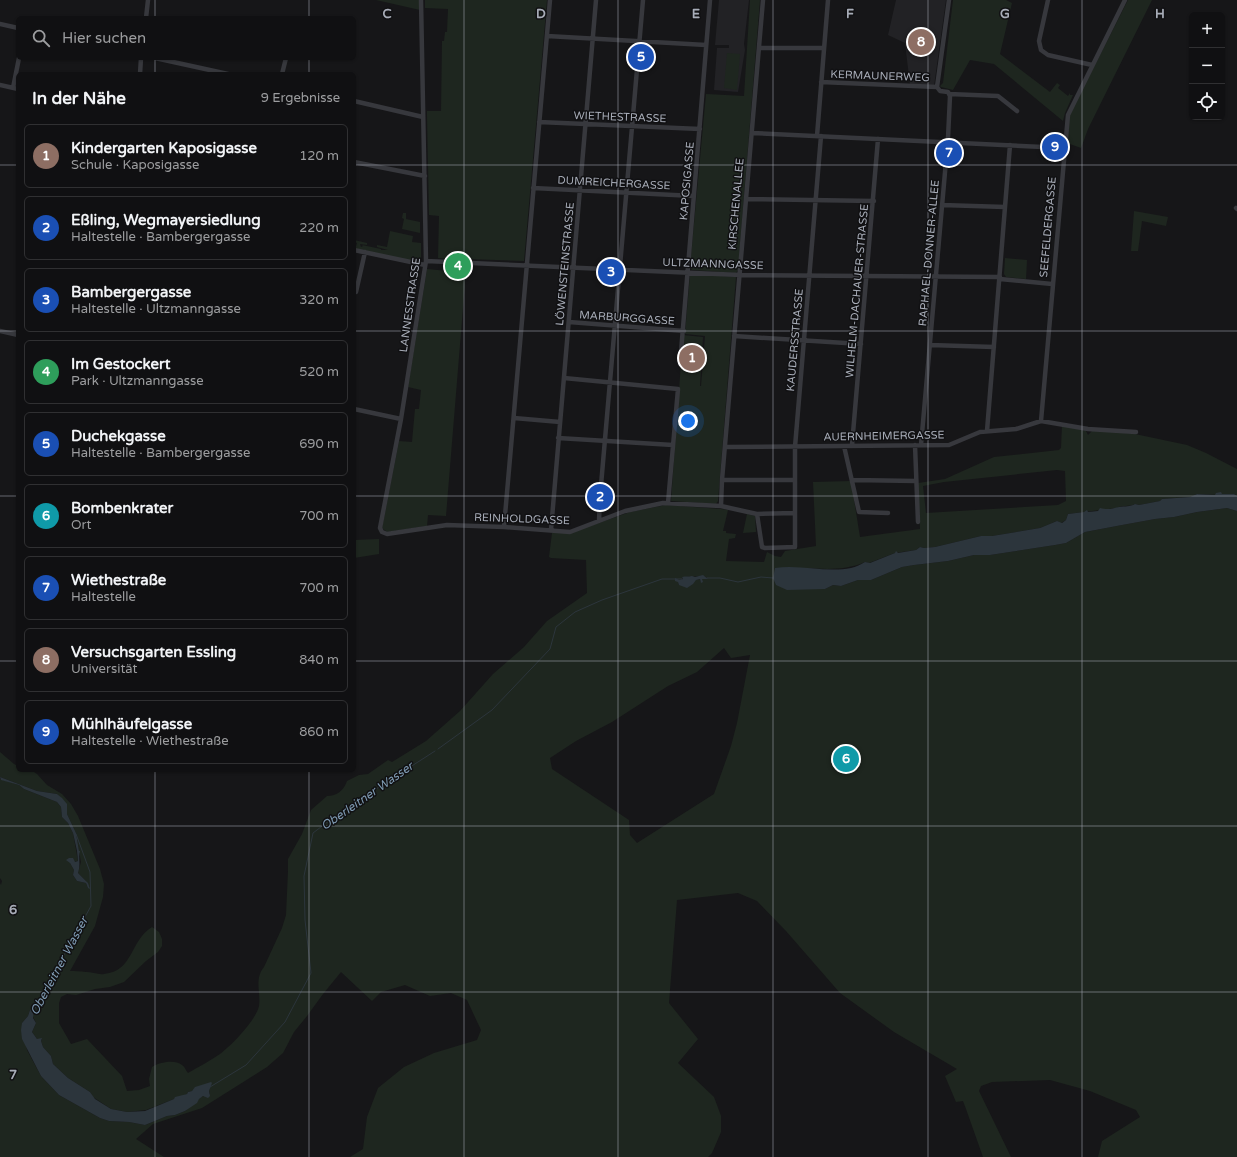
<!DOCTYPE html>
<html lang="de">
<head>
<meta charset="utf-8">
<style>
	body { margin:0; font-family:"Varela Round",sans-serif; background:#19191b; color:#f1f3f6 }
	.controls { position:absolute; right:12px; top:12px; display:grid; overflow:hidden; border-radius:6px; box-shadow:0 1px 3px #0004 }
	.controls button { width:36px; height:36px; display:grid; place-items:center; padding:0; border:0; border-bottom:1px solid #303032; background:#101012; color:#f1f3f6; font:20px sans-serif }
	.you { position:absolute; left:688px; top:421px; width:14px; height:14px; margin:-10px; border:3px solid #fff; border-radius:50%; background:#1a73e8; box-shadow:0 0 0 6px #1a73e833 }
	.badge { display:grid; place-items:center; width:26px; height:26px; border-radius:50%; background:#db2777; color:#fff; font-size:13px; font-weight:700 }
	.pin { position:absolute; translate:-50% -50%; border:2px solid #fff; box-shadow:0 1px 4px #0006 }
	.list { margin:0; padding:0; list-style:none }
	h2 { display:flex; justify-content:space-between; align-items:center; height:52px; margin:0; padding:0 16px; font-size:17px }
	h2 small { font-size:13px; font-weight:400; color:#9c9d9f }
	.list li { display:grid; grid-template-columns:26px 1fr auto; gap:12px; align-items:center; box-sizing:border-box; height:64px; margin:0 8px 8px; padding:0 8px; border:1px solid #303032; border-radius:6px }
	.list b { display:block; font-size:15px; white-space:nowrap }
	.list p { margin:0; font-size:13px; white-space:nowrap; color:#9c9d9f }
	.list em { font-size:13px; font-style:normal; color:#9c9d9f }
	.icon { flex:none; width:22px; height:22px; fill:none; stroke:currentColor; stroke-width:2; stroke-linecap:round; stroke-linejoin:round }
	.map { position:relative; flex:none; width:1237px; height:1157px; overflow:hidden }
	.search { position:absolute; background:#101012; box-shadow:0 1px 3px #0004; left:16px; top:16px; width:340px; height:44px; display:flex; align-items:center; gap:10px; box-sizing:border-box; padding:0 14px; border-radius:6px; color:#9c9d9f; font-size:15px }
	.panel { position:absolute; background:#101012; box-shadow:0 1px 3px #0004; left:16px; top:72px; width:340px; height:700px; border-radius:6px }
	.map>svg:first-child { display:block }
	.built { fill:#222225 }
	.green { fill:#1e261f; fill-rule:evenodd }
	.water { fill:#2c353c }
	.lines { fill:none; stroke-linecap:round; stroke-linejoin:round }
	.stream { stroke:#2c353c; stroke-width:1 }
	.minor { stroke:#37383d; stroke-width:4.5 }
	.grid { fill:none; stroke:#a8adb8; stroke-width:1; stroke-opacity:0.55 }
	.labels { text-anchor:middle; dominant-baseline:central; stroke-width:3; stroke-linejoin:round; paint-order:stroke }
	.street-label { font-size:11px; fill:#a8adb8; stroke:#111113 }
	.water-label { font-size:12px; font-style:italic; fill:#7f9bb3; stroke:#111113 }
	.grid-label { font-size:13px; text-anchor:middle; font-weight:bold; fill:#a8adb8; stroke:#111113; stroke-width:3; stroke-linejoin:round; paint-order:stroke }
</style>
</head>
<body>
<div class="map">
<svg width="1237" height="1157" viewBox="0 0 1237 1157">
	<rect width="100%" height="100%" fill="#161618"/>
	<!-- built -->
	<path class="built" d="M719 0H749L744 44 745 50 738 92 714 90 717 48H729V45H715Z
		M896 0H946L934 86 910 85 905 43 888 35Z"/>
	<!-- green -->
	<path class="green" d="M376 0H420V10Z
		M425 0H547L524 261 467 259 446 516 428 515 427 526 387 532 382 528 399 441 412 442 415 409H419L421 390 408 387 427 269 448 271 449 259 438 258 439 216 429 215 427 116V111H441L442 41H444L445 32H447L448 9 425 8Z
		M750 0H760L738 270 736 273 692 270 690 267 706 94 744 96Z
		M953 0H1006L1012 3 1000 54 1050 92 1057 83 1060 85 1058 88 1068 96 1070 93V95H1073L1065 113 1063 121 994 64 970 60 953 90 941 87 940 86 943 83Z
		M1128 0H1152L1088 129 1081 148 1067 143 1069 116Z
		M727 53 740 54 737 90 724 88Z
		M1134 211 1168 217 1166 226 1142 221 1138 251H1131Z
		M403 213H406V219L420 222V233L402 229 404 219 402 218Z
		M390 231 413 236 412 242 421 243V260L417 262 354 249V245L356 246 357 243 354 242V240L367 243V245L360 244 361 247 363 246 362 245 381 249V250H388L377 247V245L387 247Z
		M1005 258 1027 260 1026 279 1006 277 1004 274Z
		M690 274 736 277 718 501 716 504 671 501 683 335 703 337 700 386H696H701L705 336 685 334Z
		M1062 425 1085 429 1088 435 1093 430 1135 434 1187 445 1206 453 1237 469V496L1197 494 1190 497 1162 499 1160 501 1139 505 1135 504C1129 507 1122 505 1117 508L1068 514 1066 520 1061 523 1057 521 1040 528 992 536H981L935 547 924 548 920 547 916 550 895 553 869 563 865 562C844 571 826 569 803 568L807 589H825L833 585 841 586 858 580H871L902 567 914 565 948 561 974 555H990L1055 545 1066 543 1085 532 1122 525 1155 519 1174 517 1197 512 1227 508 1237 511V1157H1098L1102 1141 1140 1117 1136 1110 1090 1091 1050 1080 992 1082 981 1086 979 1091 1011 1157H983L966 1109 963 1101 956 1102 945 1076 957 1069 894 1032 840 993 786 931 757 901 738 893 677 900 669 1003 698 1039 678 1063 714 1097 721 1116V1132L712 1153 708 1157H350L363 1149 367 1117 378 1088 404 1067 434 1053 477 1040 481 1030 467 1000 451 993 430 996 405 985 381 992 372 1001 341 972 323 994 307 1016 294 1032 283 1053 267 1067 202 1108 153 1124 136 1139 164 1157H0V883L1 885 2 881 0 878V779L19 785 24 789 57 802 61 807 62 817 68 823 73 833 78 861 70 863 74 870 73 875 77 881 86 883 88 888 86 881 78 873 81 862 79 851 76 833 67 814V809L65 802 57 794 37 791 0 777V752L14 764 18 766V770H31L37 774 47 785 62 794 71 804 78 816 100 869 104 884 103 897 95 926 70 971C75 971 80 971 86 972 92 972 99 975 104 974 134 971 130 940 152 927L159 932 162 939V946L158 952 146 961 124 982 110 987 95 989 76 995 67 994 61 997 59 1003V1023L71 1044 87 1039 122 1076 127 1091 139 1090 150 1086 149 1079 152 1067C159 1062 175 1059 182 1065 185 1067 186 1071 188 1073 198 1067 210 1061 220 1054 231 1046 256 1020 259 1006 261 993 254 979 264 967L282 928 286 915 288 871V859L302 834 311 810 327 796C337 796 344 790 347 781L359 775 368 774 388 760 392 762 426 741 460 711 493 674 524 647 547 621 587 593 586 560 551 558 549 557 552 533H570L630 512 666 505 721 509 728 510 723 531H726V533L736 534 735 538 729 539 726 561 764 562 767 552 775 556 781 557 785 551 816 546 813 482 851 481 860 537 920 529 918 483 945 479 994 457 1059 450 1061 448ZM1057 470 1065 471 1066 501 1058 505 926 513 923 486 944 482ZM704 576 707 578 702 579 701 582 700 579C692 580 686 586 679 585L678 580 683 579 682 577H684ZM724 648 731 658 750 655 737 723 731 746 714 794 637 843 630 835 629 820 552 769 550 758 576 741 612 722 668 686 697 672ZM30 1010 36 1023 32 1032 37 1039H42L41 1041 43 1047 51 1056 53 1064 68 1078 90 1092 93 1097 111 1109 127 1112 146 1110 187 1094 188 1092C196 1091 202 1084 211 1084L209 1091 210 1094 201 1097 185 1111 175 1115 167 1116 145 1125 129 1122 109 1121 100 1118 59 1095 41 1076 27 1050 22 1023 28 1016Z
		M747 514 755 516 756 532 743 533Z
		M379 539V554L354 558V540Z"/>
	<!-- water -->
	<path class="water" d="M1221 492 1222 494H1234L1237 496V511L1227 508 1197 512 1174 517 1155 519 1122 525 1085 532 1066 543 1055 545 990 555H974L948 561 914 565 902 567 871 580H858L841 586 833 585 825 589 787 590 776 585 773 578 775 568C800 564 826 573 851 568 856 567 861 564 865 562L870 563 895 553 896 551 898 553 916 550 920 547 924 548 935 547 981 536H992L1040 528 1057 521 1062 523 1066 520 1068 514 1084 512 1087 510 1088 512 1098 511 1100 508C1108 510 1111 509 1119 507 1125 506 1130 507 1135 504L1139 505 1160 501 1162 499 1190 497 1197 494 1215 495 1216 493Z
		M703 575 708 579H702L703 582 701 583 700 579 696 580 693 584 687 588 679 585 678 582 675 581V578L679 580 683 579 682 577C686 576 688 577 692 576L695 577Z
		M0 777 37 791 57 794 62 798 67 804V814L76 833 79 851H80C78 857 81 865 78 873L88 883 90 889 88 888 86 883 77 881 73 875 74 870 70 863 66 860 69 858H73L75 862 78 861 77 851 73 833 68 823 62 817 61 807 57 802 24 789 19 785 1 780Z
		M34 1008 33 1018 36 1023 32 1032 37 1039 42 1038 41 1041 43 1047 51 1056 53 1064 68 1078 90 1092 95 1099 111 1109 127 1112 145 1111 174 1099 175 1097 187 1094 188 1092 192 1091 195 1087 211 1082 212 1083 209 1091 210 1096 208 1098 203 1096 199 1099 197 1103 185 1111 175 1115 167 1116 145 1125 129 1122 109 1121 100 1118 59 1095 41 1076 22 1039 21 1030 22 1023 28 1016 30 1010Z"/>
	<g class="lines">
		<!-- stream -->
		<path class="stream" d="M707 578H720L738 582 761 577 773 578
			M438 749 492 710 550 649 556 627 575 612 602 600 662 579H682
			M33 1012 91 906 90 872 76 834
			M210 1087 246 1065 285 1022 311 973 305 920 304 876 313 833 342 811 435 751"/>
		<!-- minor -->
		<path class="minor" d="M421 0 426 261 401 419 380 528 382 532 387 534 447 525 504 527 570 532 625 511 663 503 721 506 757 514 795 513
			M1048 0 1039 41 1041 50 1048 55 1092 65
			M146 18 148 0
			M0 24 18 28
			M547 36 706 45
			M759 48H824
			M155 58 228 74
			M140 74 141 58
			M282 74 286 58
			M821 82 937 87
			M0 85 18 89
			M13 88 19 58
			M949 94 998 96 1017 111
			M354 101 423 117
			M539 122 700 129
			M752 133 1064 148
			M817 136 828 0
			M354 162 425 176
			M533 188 694 196
			M746 199 874 201
			M942 205 1005 207
			M1236 208 1237 209
			M354 250 425 265
			M426 261 740 275 1000 277
			M1000 279 1052 284
			M356 292 365 252
			M569 322 684 331
			M0 331 18 335
			M734 336 861 344
			M930 345 994 347
			M680 364 710 0
			M564 378 678 389 668 503
			M354 409 401 419
			M514 418 560 422
			M1041 421 1068 115 1125 0
			M987 431 1010 145
			M558 438 673 445
			M852 445 878 139
			M915 445 918 522
			M921 445 948 138 950 96 948 92 940 91 937 87 949 0
			M844 446 859 512 888 513
			M725 447 949 445 980 432 1016 429 1041 421 1088 429 1136 432
			M722 480H795
			M853 480 916 481
			M721 506 722 480 763 0
			M757 514 762 547 765 548 795 547V447L821 136
			M599 521 600 497 643 0
			M504 527 550 0
			M551 530 596 0"/>
	</g>
	<!-- grid -->
	<path class="grid" d="M155 0V18M309 0V18M464 0V1157M618 0V1157M773 0V1157M928 0V1157M1082 0V1157M155 58V74M309 58V74M0 165H18M354 165H1237M0 331H18M354 331H1237M0 496H18M354 496H1237M0 661H18M354 661H1237M155 770V1157M309 770V1157M0 826H1237M0 992H1237"/>
	<g class="labels">
		<!-- street labels -->
		<g class="street-label">
			<text transform="translate(880 76) rotate(2)">KERMAUNERWEG</text>
			<text transform="translate(620 117) rotate(2)">WIETHESTRASSE</text>
			<text transform="translate(687 181) rotate(-85)">KAPOSIGASSE</text>
			<text transform="translate(614 183) rotate(3)">DUMREICHERGASSE</text>
			<text transform="translate(736 204) rotate(-85)">KIRSCHENALLEE</text>
			<text transform="translate(1048 227) rotate(-85)">SEEFELDERGASSE</text>
			<text transform="translate(929 253) rotate(-85)">RAPHAEL-DONNER-ALLEE</text>
			<text transform="translate(565 264) rotate(-85)">LÖWENSTEINSTRASSE</text>
			<text transform="translate(713 264) rotate(2)">ULTZMANNGASSE</text>
			<text transform="translate(857 291) rotate(-85)">WILHELM-DACHAUER-STRASSE</text>
			<text transform="translate(410 305) rotate(-82)">LANNESSTRASSE</text>
			<text transform="translate(627 318) rotate(4)">MARBURGGASSE</text>
			<text transform="translate(795 340) rotate(-85)">KAUDERSSTRASSE</text>
			<text transform="translate(884 436) rotate(-1)">AUERNHEIMERGASSE</text>
			<text transform="translate(522 519) rotate(2)">REINHOLDGASSE</text>
		</g>
		<!-- water labels -->
		<g class="water-label">
			<text transform="translate(367 796) rotate(-35)">Oberleitner Wasser</text>
			<text transform="translate(59 966) rotate(-62)">Oberleitner Wasser</text>
		</g>
	</g>
	<g class="grid-label">
		<text x="387" y="18">C</text>
		<text x="541" y="18">D</text>
		<text x="696" y="18">E</text>
		<text x="850" y="18">F</text>
		<text x="1005" y="18">G</text>
		<text x="1160" y="18">H</text>
		<text x="13" y="914">6</text>
		<text x="13" y="1079">7</text>
	</g>
</svg>
<div class="controls">
<button>+</button>
<button>−</button>
<button><svg class="icon" aria-label="locate" viewBox="0 0 24 24"><circle cx="12" cy="12" r="6"/><path d="M12 2v4M12 18v4M2 12h4M18 12h4"/></svg></button>
</div>
<div class="you"></div>
<div class="pin badge" style="left:692px;top:358px;background:#8d6e63">1</div>
<div class="pin badge" style="left:600px;top:497px;background:#1a4fb4">2</div>
<div class="pin badge" style="left:611px;top:272px;background:#1a4fb4">3</div>
<div class="pin badge" style="left:458px;top:266px;background:#2e9e5b">4</div>
<div class="pin badge" style="left:641px;top:57px;background:#1a4fb4">5</div>
<div class="pin badge" style="left:846px;top:759px;background:#0f9aa8">6</div>
<div class="pin badge" style="left:949px;top:153px;background:#1a4fb4">7</div>
<div class="pin badge" style="left:921px;top:42px;background:#8d6e63">8</div>
<div class="pin badge" style="left:1055px;top:147px;background:#1a4fb4">9</div>
<div class="search"><svg class="icon" aria-label="search" viewBox="0 0 24 24"><circle cx="10" cy="10" r="6"/><path d="M15 15l6 6"/></svg>Hier suchen</div>
<section class="panel">
<h2>In der Nähe<small>9 Ergebnisse</small></h2>
<ul class="list">
<li><span class="badge" style="background:#8d6e63">1</span><div><b>Kindergarten Kaposigasse</b><p>Schule · Kaposigasse</p></div><em>120 m</em></li>
<li><span class="badge" style="background:#1a4fb4">2</span><div><b>Eßling, Wegmayersiedlung</b><p>Haltestelle · Bambergergasse</p></div><em>220 m</em></li>
<li><span class="badge" style="background:#1a4fb4">3</span><div><b>Bambergergasse</b><p>Haltestelle · Ultzmanngasse</p></div><em>320 m</em></li>
<li><span class="badge" style="background:#2e9e5b">4</span><div><b>Im Gestockert</b><p>Park · Ultzmanngasse</p></div><em>520 m</em></li>
<li><span class="badge" style="background:#1a4fb4">5</span><div><b>Duchekgasse</b><p>Haltestelle · Bambergergasse</p></div><em>690 m</em></li>
<li><span class="badge" style="background:#0f9aa8">6</span><div><b>Bombenkrater</b><p>Ort</p></div><em>700 m</em></li>
<li><span class="badge" style="background:#1a4fb4">7</span><div><b>Wiethestraße</b><p>Haltestelle</p></div><em>700 m</em></li>
<li><span class="badge" style="background:#8d6e63">8</span><div><b>Versuchsgarten Essling</b><p>Universität</p></div><em>840 m</em></li>
<li><span class="badge" style="background:#1a4fb4">9</span><div><b>Mühlhäufelgasse</b><p>Haltestelle · Wiethestraße</p></div><em>860 m</em></li>
</ul>
</section>
</div>
</body>
</html>
